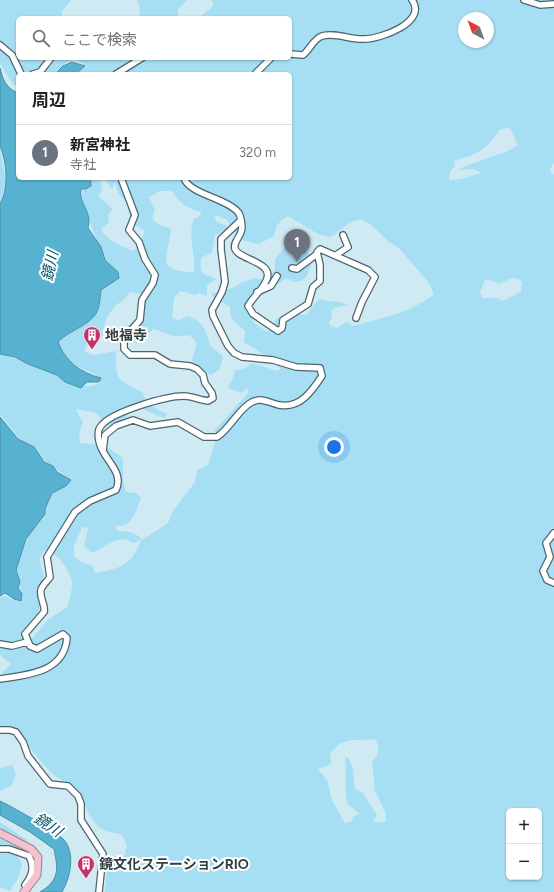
<!DOCTYPE html>
<html lang="ja">
<head>
<meta charset="utf-8">
<style>
	body { margin:0; font-family:Figtree,"Noto Sans JP",sans-serif; background:#f6f6f6; color:#202124 }
	.controls { position:absolute; right:12px; bottom:12px; display:grid; overflow:hidden; border-radius:6px; box-shadow:0 1px 3px #0004 }
	.controls button { width:36px; height:36px; display:grid; place-items:center; padding:0; border:0; border-bottom:1px solid #e0e0e0; background:#fff; color:#202124; font:20px sans-serif }
	.compass { position:absolute; left:458px; top:12px; width:36px; height:36px; border-radius:50%; background:#fff; box-shadow:0 1px 3px #0004; rotate:319deg }
	.you { position:absolute; left:334px; top:447px; width:14px; height:14px; margin:-10px; border:3px solid #fff; border-radius:50%; background:#1a73e8; box-shadow:0 0 0 6px #1a73e833 }
	.badge { display:grid; place-items:center; width:26px; height:26px; border-radius:50%; background:#1a73e8; color:#fff; font-size:13px; font-weight:700 }
	.pin { position:absolute; translate:-50% -33px; filter:drop-shadow(0 1px 2px #0008) }
	.pin::after { content:''; position:absolute; top:21px; width:14px; height:12px; background:inherit; clip-path:polygon(0 0,100% 0,50% 100%) }
	.list { margin:0; padding:0; list-style:none }
	h2 { display:flex; justify-content:space-between; align-items:center; height:52px; margin:0; padding:0 16px; font-size:17px }
	h2 small { font-size:13px; font-weight:400; color:#757577 }
	.list li { display:grid; grid-template-columns:26px 1fr auto; gap:12px; align-items:center; box-sizing:border-box; height:56px; padding:0 16px; border-top:1px solid #e0e0e0 }
	.list b { display:block; font-size:15px; white-space:nowrap }
	.list p { margin:0; font-size:13px; white-space:nowrap; color:#757577 }
	.list em { font-size:13px; font-style:normal; color:#757577 }
	.icon { flex:none; width:22px; height:22px; fill:none; stroke:currentColor; stroke-width:2; stroke-linecap:round; stroke-linejoin:round }
	.map { position:relative; flex:none; width:554px; height:892px; overflow:hidden }
	.search { position:absolute; background:#fff; box-shadow:0 1px 3px #0004; left:16px; top:16px; width:276px; height:44px; display:flex; align-items:center; gap:10px; box-sizing:border-box; padding:0 14px; border-radius:6px; color:#757577; font-size:15px }
	.panel { position:absolute; background:#fff; box-shadow:0 1px 3px #0004; left:16px; top:72px; width:276px; height:108px; border-radius:6px }
	.map>svg:first-child { display:block }
	.green { fill:#a6def3; fill-rule:evenodd }
	.water { fill:#57b2d1; stroke:#4c90a6 }
	.lines { fill:none; stroke-linecap:round; stroke-linejoin:round }
	.minor-casing { stroke:#4e656e; stroke-width:8 }
	.major-casing { stroke:#a97b8a; stroke-width:9 }
	.minor { stroke:#fff; stroke-width:5.5 }
	.major { stroke:#f1c3d0; stroke-width:7 }
	.labels { text-anchor:middle; dominant-baseline:central; stroke-width:4; stroke-linejoin:round; paint-order:stroke }
	.poi-label { font-size:14px; font-weight:bold; fill:#343f43; stroke:#fff; text-anchor:start }
	.water-label { font-size:15px; font-style:italic; fill:#015369; stroke:#fff }
</style>
</head>
<body>
<div class="map">
<svg width="554" height="892" viewBox="0 0 554 892">
	<rect width="100%" height="100%" fill="#d0eaf4"/>
	<!-- green -->
	<path class="green" d="M0 0H71L62 11V18H18V58H45L44 61 54 58H290V18H198L211 8 214 3 211 0H554V163L550 169 552 174H554V892H105L107 870 124 857 127 845 121 834C87 831 93 811 75 790 70 783 59 780 53 774 35 758 26 733 0 731V675L11 664 0 655V597L4 596 20 602 22 594 15 569 30 533 43 518 45 509 54 491 70 479 42 459 35 449 22 442 0 414V353L43 368 79 386H92L101 383 97 375C88 372 64 360 60 350 59 348 59 344 58 341L82 326 90 317 101 291 118 276C115 266 106 263 102 253L83 205 82 191 90 188 93 178H100L102 191 98 196 113 209 108 215 109 222 101 229C107 241 120 245 132 251 139 247 144 238 144 230L131 223 127 203 118 193 115 182 112 189 104 178H230L234 180 241 178H290V74H77L86 66 75 59 67 62 53 74H18V87L13 84 0 64ZM464 18H488V42H464ZM510 128 518 145 508 151 463 167 458 171C466 169 474 167 481 173L461 179 449 180 450 172 455 166 454 161C478 154 487 150 500 129ZM160 191H172C180 204 187 208 201 212L200 216 194 219C187 237 196 255 194 272 154 271 168 258 171 229L158 224 152 219 155 210 149 197ZM214 215 226 219 241 240 259 244 274 236C276 225 279 221 288 216L318 234 330 237C343 230 345 223 360 219L371 225 389 242 400 249 428 282 434 294C413 312 379 319 353 326L346 322 337 328 331 326 329 323 332 317 331 312 334 308 348 305C341 300 328 302 319 299 313 304 312 310 306 315L289 313 276 319 267 332 254 323 249 308C257 297 258 298 269 291 276 287 279 282 287 278L293 282 302 281 307 276 313 259 300 245 288 244 275 259V270L267 280C261 280 256 277 251 279 238 283 226 294 212 293L211 295 230 307 231 318 245 331 244 342 266 356 281 369 277 371 252 363 244 369 235 370 232 381 228 386 230 389 241 393 247 388 248 393 215 430V442L208 465 197 470 195 482 173 511 168 523 142 540C135 531 127 531 117 531L116 526C133 527 136 511 141 498L136 493 127 492C120 481 125 469 122 457L104 445 80 443 79 432 83 423 76 409 96 413 108 426 115 428 125 422 128 412 140 408 164 418 167 414C156 409 146 404 142 392 115 379 116 380 116 351L93 355 85 352 86 346 101 338C103 328 106 317 112 310 117 302 126 301 130 292L144 295V313L126 336 130 343H136L154 329C161 331 170 336 177 336 188 337 187 331 197 343L192 360 196 366 211 375 220 369 223 356 210 346C207 331 203 321 187 316L178 321 172 317 174 298 180 291 195 295 200 293 207 296V285L216 279 202 273C200 259 198 258 212 253L215 235 225 230 227 226 216 221ZM512 278 519 279 522 282 521 292 502 301 497 298H482L480 292 485 280H490L499 284ZM82 527 88 528 84 546 92 553C106 548 119 532 133 543L141 540C132 565 120 569 95 573L92 565 81 562 74 556V546ZM45 550C55 549 71 572 72 582 73 588 69 599 68 606L48 620 29 642 20 633 39 612 40 605 37 594 44 576 39 559ZM375 739C381 750 379 753 372 763L375 791 385 811 386 821 382 823 373 821 377 815 362 792 355 789 353 769 349 759 345 757C347 772 344 787 347 803L359 814 354 816 351 822 345 823 332 800 327 780 318 769 331 764 330 754C344 735 354 742 375 739ZM509 811H539V877H509Z
		M137 0H187L178 9V18H139L140 9Z
		M0 147 6 182 0 206Z
		M12 765 16 775 11 786 0 791V768Z
		M0 822 27 840 25 847 16 849 9 846 0 853Z
		M7 852 16 854 22 864 18 878 10 891 0 887V854Z"/>
	<!-- water -->
	<path class="water" d="M72 62 85 66 76 74H55L63 66Z
		M0 68C3 80 6 88 18 93V178H89L91 181V186L86 189H81C78 203 93 212 88 228L101 247 105 260 118 272 119 278 101 290C100 296 100 303 98 309 93 325 69 330 58 342 65 361 81 373 101 378L99 382H87L81 388 65 382 57 375 28 364 15 357 0 354V204C9 189 7 162 0 146Z
		M0 417 18 439 34 447 44 462 53 466 57 472 71 480 66 486 52 493 45 509V514L26 539 16 570 20 582 18 588 22 594 21 601 14 599 5 593 0 596Z
		M0 801C11 806 22 813 33 819 43 825 56 831 64 840 76 854 70 878 62 892H40C60 880 58 869 54 849L30 832 0 815Z"/>
	<g class="lines">
		<!-- minor casing -->
		<g class="minor-casing">
			<path id="minor" d="M524 0 540 5 554 4
				M0 45 12 55 21 74
				M290 54 303 55C310 50 313 39 322 36 336 32 350 40 364 39 381 39 428 22 412 0
				M33 74 40 72 51 58
				M116 74 142 58
				M255 74 271 58
				M184 178C189 194 226 198 238 212 241 216 243 227 241 232 239 238 233 243 235 249 239 260 276 262 266 281 262 290 253 297 248 306L253 314 278 331 282 328 283 320 308 304 313 287 320 281V265L317 252 320 249 368 270 375 277 362 302 356 318
				M336 255 348 247 343 235
				M292 268 297 269 317 254
				M257 292 271 286 277 276
				M103 450 105 435 116 426 133 420 150 426 178 422 204 437H217C231 428 238 409 252 402 263 397 269 403 279 405 300 409 312 391 322 376L320 368 296 367 273 360 242 357 234 353 228 346 213 316 212 310 222 292 225 282 221 249V239L240 221
				M554 533 546 543 550 557 543 571 547 580 554 583
				M0 644 12 646 27 642
				M0 679C27 675 64 673 67 638L63 634 37 649 30 646 25 634 44 612C46 605 39 598 41 590 42 585 47 582 50 577L47 557 75 512 90 501 116 490C125 471 102 459 99 441 98 436 98 429 101 426 111 412 166 396 184 396 192 396 199 400 208 401L213 398 212 393 205 383 203 375 197 369 190 366 170 364 155 355H130L124 349V338L140 320 142 300 153 283 155 275 145 259 139 242 129 230 135 215 121 178
				M0 730H10L16 732 23 742 28 756 50 784 68 786 78 796 81 804V820L103 854 99 892
				M0 849H9L29 856C35 867 32 876 25 885"/>
		</g>
		<!-- major casing -->
		<g class="major-casing">
			<path id="major" d="M0 833 31 849 38 857 37 875 24 892"/>
		</g>
		<!-- minor -->
		<use href="#minor" class="minor"/>
		<!-- major -->
		<use href="#major" class="major"/>
	</g>
	<!-- icons -->
	<defs>
		<g id="building-pin" transform="scale(0.9)"><path d="M0 17L-7.5 6A9.5 9.5 0 1 1 7.5 6Z" fill="#c0356a" stroke="#fff"/><path d="M-4-6H4V6H1V3H-1V6H-4ZM-2.5-4.3h1.7v1.8h-1.7ZM.8-4.3h1.7v1.8H.8ZM-2.5-1h1.7V.8h-1.7ZM.8-1h1.7V.8H.8Z" fill="#fff"/></g>
	</defs>
	<g fill-rule="evenodd">
		<use href="#building-pin" x="92" y="335"/>
		<use href="#building-pin" x="86" y="864"/>
	</g>
	<g class="labels">
		<!-- poi labels -->
		<g class="poi-label">
			<text x="105" y="335">地福寺</text>
			<text x="99" y="864">鏡文化ステーションRIO</text>
		</g>
		<!-- water labels -->
		<g class="water-label">
			<text transform="translate(50 266) rotate(-78)">鏡川</text>
			<text transform="translate(48 825) rotate(33)">鏡川</text>
		</g>
	</g>
</svg>
<div class="controls">
<button>+</button>
<button>−</button>
</div>
<svg class="compass" viewBox="-18 -18 36 36"><path d="M0-13l5 13h-10z" fill="#e53935"/><path d="M0 13l5-13h-10z" fill="#757577"/></svg>
<div class="you"></div>
<div class="pin badge" style="left:297px;top:262px;background:#6b7280">1</div>
<div class="search"><svg class="icon" aria-label="search" viewBox="0 0 24 24"><circle cx="10" cy="10" r="6"/><path d="M15 15l6 6"/></svg>ここで検索</div>
<section class="panel">
<h2>周辺<small></small></h2>
<ul class="list">
<li><span class="badge" style="background:#6b7280">1</span><div><b>新宮神社</b><p>寺社</p></div><em>320 m</em></li>
</ul>
</section>
</div>
</body>
</html>
